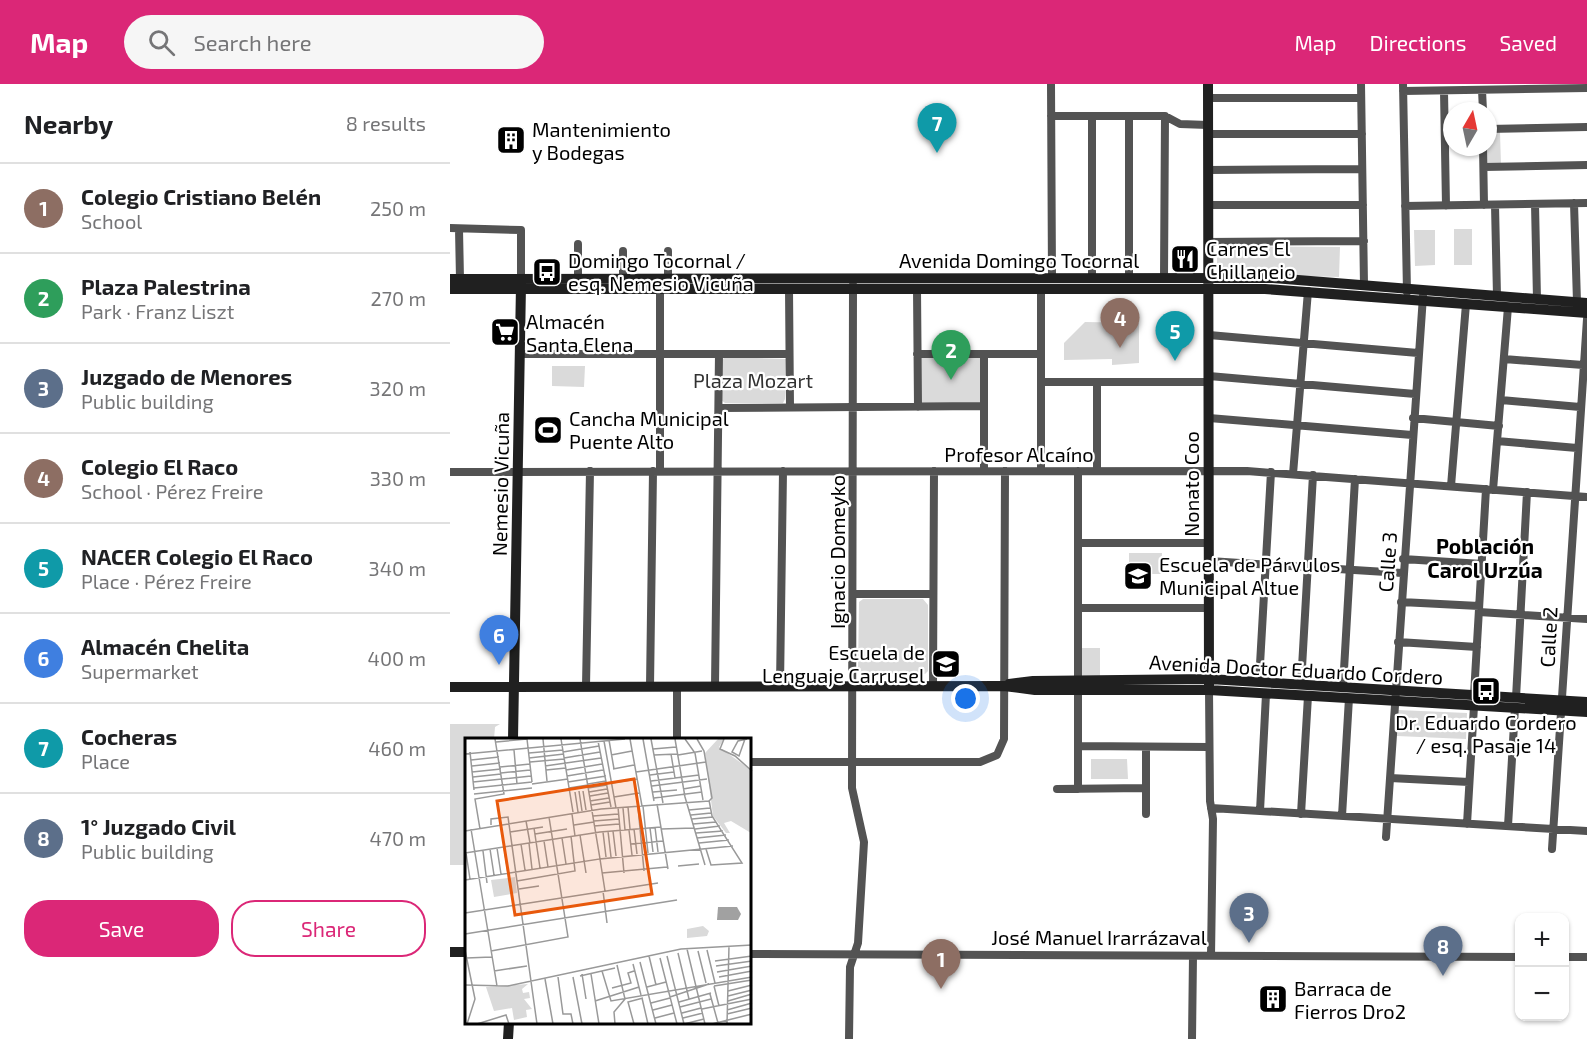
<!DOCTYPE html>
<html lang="en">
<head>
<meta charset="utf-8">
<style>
	body { margin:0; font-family:"Exo 2",sans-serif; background:#f6f6f6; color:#202124 }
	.controls { position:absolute; right:18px; bottom:18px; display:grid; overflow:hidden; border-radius:12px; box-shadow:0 2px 4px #0004 }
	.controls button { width:54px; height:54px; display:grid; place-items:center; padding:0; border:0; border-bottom:2px solid #e0e0e0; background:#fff; color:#202124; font:30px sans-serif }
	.compass { position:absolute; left:993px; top:18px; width:54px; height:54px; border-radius:50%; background:#fff; box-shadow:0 2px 4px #0004; rotate:9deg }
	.you { position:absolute; left:516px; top:615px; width:21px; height:21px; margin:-15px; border:4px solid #fff; border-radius:50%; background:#1a73e8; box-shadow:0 0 0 9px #1a73e833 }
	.badge { display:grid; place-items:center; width:39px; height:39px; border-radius:50%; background:#db2777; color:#fff; font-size:20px; font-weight:700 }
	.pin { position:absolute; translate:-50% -50px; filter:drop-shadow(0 2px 3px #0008) }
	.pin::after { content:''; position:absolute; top:32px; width:21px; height:18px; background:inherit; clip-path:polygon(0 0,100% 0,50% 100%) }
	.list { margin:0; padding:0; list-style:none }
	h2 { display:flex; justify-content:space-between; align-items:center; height:78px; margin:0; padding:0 24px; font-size:26px }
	h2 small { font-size:20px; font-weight:400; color:#757577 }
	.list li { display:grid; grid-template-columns:39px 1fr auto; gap:18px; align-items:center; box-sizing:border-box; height:90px; padding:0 24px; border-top:2px solid #e0e0e0 }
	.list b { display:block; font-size:22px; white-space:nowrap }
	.list p { margin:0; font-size:20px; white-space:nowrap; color:#757577 }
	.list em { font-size:20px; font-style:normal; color:#757577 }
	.actions { display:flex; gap:12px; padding:18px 24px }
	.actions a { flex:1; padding:14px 0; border:2px solid #db2777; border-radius:24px; text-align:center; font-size:21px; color:#db2777 }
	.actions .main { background:#db2777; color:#fff }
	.icon { flex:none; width:33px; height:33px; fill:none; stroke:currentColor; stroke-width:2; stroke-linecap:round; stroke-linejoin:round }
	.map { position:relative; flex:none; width:1137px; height:955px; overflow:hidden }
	header { display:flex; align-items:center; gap:36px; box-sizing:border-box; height:84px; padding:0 30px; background:#db2777; color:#fff }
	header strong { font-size:28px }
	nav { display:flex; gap:33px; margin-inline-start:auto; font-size:21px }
	.search { width:420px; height:54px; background:#f6f6f6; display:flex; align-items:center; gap:15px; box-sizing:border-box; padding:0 21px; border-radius:33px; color:#757577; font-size:22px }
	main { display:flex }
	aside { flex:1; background:#fff }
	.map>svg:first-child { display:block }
	.green { fill:#dadada }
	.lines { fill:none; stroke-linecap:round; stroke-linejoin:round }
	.street { stroke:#535353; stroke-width:8 }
	.secondary { stroke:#202020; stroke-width:10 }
	.labels { text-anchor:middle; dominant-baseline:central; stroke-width:4.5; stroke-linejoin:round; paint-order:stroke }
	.poi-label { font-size:20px; fill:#000; stroke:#fff; text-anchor:start }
	.street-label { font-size:20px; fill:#000; stroke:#fff }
	.park-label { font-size:20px; fill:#313131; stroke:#fff }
	.neighbourhood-label { font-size:21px; font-weight:bold; fill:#000; stroke:#fff }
	.inset-road { fill:none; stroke:#999; stroke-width:1.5 }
	.view { fill:#e8590c; fill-opacity:0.15; stroke:#e8590c; stroke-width:3 }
	.inset-edge { fill:none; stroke:#000; stroke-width:3 }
</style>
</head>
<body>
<header>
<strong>Map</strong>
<div class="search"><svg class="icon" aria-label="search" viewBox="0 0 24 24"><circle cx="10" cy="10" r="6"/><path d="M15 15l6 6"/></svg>Search here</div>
<nav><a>Map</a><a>Directions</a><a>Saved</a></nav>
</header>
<main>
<aside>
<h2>Nearby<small>8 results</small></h2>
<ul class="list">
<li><span class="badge" style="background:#8d6e63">1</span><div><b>Colegio Cristiano Belén</b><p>School</p></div><em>250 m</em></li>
<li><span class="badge" style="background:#2e9e5b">2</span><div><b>Plaza Palestrina</b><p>Park · Franz Liszt</p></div><em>270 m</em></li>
<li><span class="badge" style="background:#5c6f8a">3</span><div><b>Juzgado de Menores</b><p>Public building</p></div><em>320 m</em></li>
<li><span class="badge" style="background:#8d6e63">4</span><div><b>Colegio El Raco</b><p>School · Pérez Freire</p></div><em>330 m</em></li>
<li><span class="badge" style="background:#0f9aa8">5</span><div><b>NACER Colegio El Raco</b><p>Place · Pérez Freire</p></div><em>340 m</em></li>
<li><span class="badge" style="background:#3f7fe0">6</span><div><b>Almacén Chelita</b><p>Supermarket</p></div><em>400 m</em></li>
<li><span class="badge" style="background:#0f9aa8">7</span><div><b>Cocheras</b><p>Place</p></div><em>460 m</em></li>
<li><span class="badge" style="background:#5c6f8a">8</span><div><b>1° Juzgado Civil</b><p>Public building</p></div><em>470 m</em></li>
</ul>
<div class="actions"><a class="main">Save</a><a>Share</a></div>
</aside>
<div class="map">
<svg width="1137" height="955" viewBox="0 0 1137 955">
	<rect width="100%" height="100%" fill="#fff"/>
	<!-- green -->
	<path class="green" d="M1050 48 1051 81H1035L1038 49Z
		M1004 145H1022V181H1004Z
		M964 146H985V181L965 182Z
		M767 162 890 163 889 193 767 190Z
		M635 238 689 239V279L662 281V275L614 276V259Z
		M474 272H529L532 276V318L528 321 473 320 471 317V274Z
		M275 273 336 275 335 315 333 319H275L271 316V277Z
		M102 282H135L134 303 102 302Z
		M679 469H712L711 490H679Z
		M413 515H473L478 521V587L475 590H411L408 586 409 518Z
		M632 564H650V592H632Z
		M948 626 1017 629 1016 655 947 652Z
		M0 640H50L45 643 44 655H16V781H0Z
		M641 675H677L678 695H641Z"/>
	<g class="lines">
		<!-- street -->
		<path class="street" d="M601 0 602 194
			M911 0 914 201
			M953 0 957 208
			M1032 6 1033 27
			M953 7 1137 4
			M994 7 996 122
			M758 14H911
			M601 32H715L730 40 758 41
			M1038 45 1137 43
			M758 50H912
			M1033 63 1034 121
			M1034 83 1137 81
			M758 86 912 85
			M1124 119 1127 218
			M1085 120 1087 215
			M758 121H913
			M1045 121 1047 212
			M955 122 1137 119
			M0 144 71 146V194
			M9 145 10 195
			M758 158 914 157
			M173 167V194
			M218 167V194
			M642 194V32
			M679 194V32
			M714 194 715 32
			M128 195V160
			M210 205V387
			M339 205 340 323
			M467 205 468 323
			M591 205V387
			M759 251 968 269
			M70 270H339
			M467 270H591
			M534 270V387
			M1054 275 1133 281
			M759 292 965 310
			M591 298H759
			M647 298V387
			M1051 316 1130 323
			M269 324 534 322
			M759 334 962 351
			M963 334 1049 342
			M1047 357 1127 364
			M0 388 797 387 1137 413
			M843 390 858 207
			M1001 402 1016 220
			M1043 406 1058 223
			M628 459H759
			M953 475 1032 480
			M759 477 952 489
			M403 510H483
			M951 518 1029 522
			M628 524H759
			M1029 528 1137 535
			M948 558 1027 563
			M809 598 821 388
			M851 601 863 391
			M136 602 140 387
			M200 602 203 387
			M227 602V655
			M265 602 269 270
			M330 602 333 387
			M483 602 484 387
			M893 603 905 395
			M759 606 760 717 763 735 761 872
			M1024 611 1036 405
			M1066 614 1077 408
			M628 662 759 663
			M300 678H530L547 671 554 655 555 387
			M940 694 1019 698
			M607 705 696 704
			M628 705V387
			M761 724 1137 747
			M810 727 816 610
			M696 730V663
			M851 730 858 612
			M892 732 899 614
			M1017 740 1024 622
			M1058 742 1065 624
			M936 753 973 212
			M1102 765 1137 235
			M300 870 1070 873
			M1114 873H1137
			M399 955 400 883 408 859 414 758 402 704 403 201
			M742 955 743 872"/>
		<!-- secondary -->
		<path class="secondary" d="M758 0 759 606
			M0 195 823 194 1137 219
			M0 205H815L1137 229
			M559 600 583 597 759 595 1137 618
			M0 603 554 602 585 606H759L1137 628
			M63 655 71 201
			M0 868H16
			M58 955 59 938"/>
	</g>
	<!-- icons -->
	<defs>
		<g id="building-square" transform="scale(1.5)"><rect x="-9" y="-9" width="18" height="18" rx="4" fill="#000" stroke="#fff"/><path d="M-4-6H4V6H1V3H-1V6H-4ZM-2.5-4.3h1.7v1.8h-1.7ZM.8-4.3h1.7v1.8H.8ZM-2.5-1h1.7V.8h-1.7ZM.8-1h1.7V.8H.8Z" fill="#fff"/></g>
		<g id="restaurant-square" transform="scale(1.5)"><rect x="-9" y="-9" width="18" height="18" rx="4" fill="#000" stroke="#fff"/><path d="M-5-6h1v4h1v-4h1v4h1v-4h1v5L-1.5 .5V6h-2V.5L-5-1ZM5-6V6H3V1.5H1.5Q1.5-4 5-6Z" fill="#fff"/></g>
		<g id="bus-square" transform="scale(1.5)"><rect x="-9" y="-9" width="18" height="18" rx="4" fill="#000" stroke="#fff"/><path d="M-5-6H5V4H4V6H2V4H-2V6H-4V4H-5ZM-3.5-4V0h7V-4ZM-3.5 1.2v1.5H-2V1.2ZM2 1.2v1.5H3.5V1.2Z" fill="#fff"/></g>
		<g id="supermarket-square" transform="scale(1.5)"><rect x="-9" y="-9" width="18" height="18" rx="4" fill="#000" stroke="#fff"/><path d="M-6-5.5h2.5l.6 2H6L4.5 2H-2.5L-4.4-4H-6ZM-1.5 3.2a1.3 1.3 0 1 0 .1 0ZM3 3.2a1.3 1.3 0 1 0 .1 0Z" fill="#fff"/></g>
		<g id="stadium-square" transform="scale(1.5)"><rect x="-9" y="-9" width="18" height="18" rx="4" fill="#000" stroke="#fff"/><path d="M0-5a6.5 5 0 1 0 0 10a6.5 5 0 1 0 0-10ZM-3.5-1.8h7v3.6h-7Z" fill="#fff"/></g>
		<g id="school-square" transform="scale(1.5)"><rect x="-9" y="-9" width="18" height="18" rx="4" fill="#000" stroke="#fff"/><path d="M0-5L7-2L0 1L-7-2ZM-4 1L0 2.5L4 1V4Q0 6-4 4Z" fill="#fff"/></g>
	</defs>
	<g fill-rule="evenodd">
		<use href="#building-square" x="61" y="56"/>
		<use href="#restaurant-square" x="735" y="175"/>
		<use href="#bus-square" x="97" y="188"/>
		<use href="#supermarket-square" x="55" y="248"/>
		<use href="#stadium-square" x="98" y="346"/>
		<use href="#school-square" x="688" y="492"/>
		<use href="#school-square" x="496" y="580"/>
		<use href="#bus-square" x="1036" y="607"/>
		<use href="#building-square" x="823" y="915"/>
	</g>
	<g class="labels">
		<!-- poi labels -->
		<g class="poi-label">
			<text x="82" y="45">Mantenimiento<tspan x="82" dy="23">y Bodegas</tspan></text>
			<text x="756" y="164">Carnes El<tspan x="756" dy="23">Chillaneio</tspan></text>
			<text x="118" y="176">Domingo Tocornal /<tspan x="118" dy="23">esq. Nemesio Vicuña</tspan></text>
			<text x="76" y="237">Almacén<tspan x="76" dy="23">Santa Elena</tspan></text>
			<text x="119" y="334">Cancha Municipal<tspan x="119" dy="23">Puente Alto</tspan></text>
			<text x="709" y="480">Escuela de Párvulos<tspan x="709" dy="23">Municipal Altue</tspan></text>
			<text x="475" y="568" text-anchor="end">Escuela de<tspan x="475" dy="23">Lenguaje Carrusel</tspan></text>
			<text x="1036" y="638" text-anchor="middle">Dr. Eduardo Cordero<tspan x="1036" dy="23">/ esq. Pasaje 14</tspan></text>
			<text x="844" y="904">Barraca de<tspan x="844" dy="23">Fierros Dro2</tspan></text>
		</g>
		<!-- street labels -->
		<g class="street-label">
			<text x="569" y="176">Avenida Domingo Tocornal</text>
			<text x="569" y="370">Profesor Alcaíno</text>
			<text transform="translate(50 400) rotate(-89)">Nemesio Vicuña</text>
			<text transform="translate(741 400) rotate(-90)">Nonato Coo</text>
			<text transform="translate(387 468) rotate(-90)">Ignacio Domeyko</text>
			<text transform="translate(937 478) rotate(-86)">Calle 3</text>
			<text transform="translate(1098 553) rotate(-87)">Calle 2</text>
			<text transform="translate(846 585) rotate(3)">Avenida Doctor Eduardo Cordero</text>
			<text x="649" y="853">José Manuel Irarrázaval</text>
		</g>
		<!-- park labels -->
		<g class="park-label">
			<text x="303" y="296">Plaza Mozart</text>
		</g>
		<!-- neighbourhood labels -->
		<g class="neighbourhood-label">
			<text x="1035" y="461">Población<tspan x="1035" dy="24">Carol Urzúa</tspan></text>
		</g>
	</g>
	<!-- overview -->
	<g transform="translate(15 654)">
		<rect width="286" height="286" fill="#fff"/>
		<path d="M253 1H259L254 9 286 32V95L266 83 259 85 265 95H261L248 78 240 15ZM50 139 52 155 29 159 26 142ZM238 188 244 193 242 198 222 200V191ZM63 246 57 251 58 255 64 254 65 260 59 261 67 271 61 272 62 279 49 282 47 270 29 273 21 249Z" fill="#dadada"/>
		<path d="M253 169H272L276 176 273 182H252Z" fill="#a1a1a1"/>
		<path class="inset-road" d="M62 1 67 44M78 1 82 43M96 1 108 74M165 1 177 68M178 1 189 63M186 1 198 65M210 1 220 59 240 127M220 1 230 15 238 62M259 1 255 11 270 18 287 33M280 1 274 18 267 14 273 3 282 1M144 2 149 31M133 3 146 69M139 3 151 70M31 4 62 1M188 11 211 9M49 12 52 46M5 14 9 52M98 14 134 8M64 15 98 12M0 16 160 1M206 16 210 40M146 17 167 13M189 17 212 16M213 17 237 13M64 20 99 16M99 20 135 14M6 22 34 19M65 24 99 21M7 28 35 25M80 28 136 20M35 29 65 26M148 31 169 27M81 32 101 30M101 32 137 26M7 34 36 31M171 34 241 24M36 35 65 32M185 37 209 34M102 38 138 32M8 39 36 36M37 41 66 38M186 43 234 37M8 44 37 41M103 44 141 38M147 45 172 41M67 46 103 41M123 46 141 43M187 48 242 41M9 50 67 44M104 50 123 47M123 50 142 47M218 51 236 48M114 53 117 73M118 53 121 72M110 54 113 74M124 54 142 51M188 54 212 52M9 56 67 50M125 58 143 55M149 59 174 55M189 60 237 54M125 63 144 60M192 66 203 131M126 67 145 64M178 68 183 115M153 69 159 135M163 69 165 91M173 69 179 133M158 70 160 92M224 72 245 70M107 76 110 98M226 77 246 75M128 78 153 76M227 81 248 79M61 83 65 105M129 83 154 81M228 86 251 84M26 87V81L43 79 72 286M109 87 129 84M129 88 154 86M190 89 193 114M69 90 75 130M185 90 188 114M6 91 32 248M15 91 10 61 39 56 30 1M169 91 172 116M196 91 229 90M230 91 255 88M164 92 167 117M0 93 136 71 244 63 247 60 239 13 232 1M143 93 146 119M148 93 151 118M45 94 78 89M138 94 141 119M231 95 258 93M70 96 102 91M115 97 121 135M97 100 101 126M232 100 261 97M79 103 83 129M64 105 67 131M234 105 264 102M56 106 60 132M166 106 198 103M39 109 43 135M32 110 36 136M25 111 29 137M241 111 246 127 277 125 247 78 244 62M18 113 22 145M0 115 135 94 196 89M1 115 5 141M213 128 234 126M137 135 202 129M0 142 135 121 115 1M52 143 110 133 106 98M54 151 74 148M138 153 142 185M140 153 135 121 268 108M0 175 193 145M0 196 212 162M222 211 240 286M0 212 10 261 2 286M242 212 250 245M26 213 103 199 84 79M233 213 241 245M213 215 224 261M184 218 191 247M202 218 219 286M1 220 27 219M195 220 212 286M250 223 287 218M175 224 191 286M168 226 176 257M251 228 287 223M29 233 62 228M137 233 146 263 287 239M252 234 287 228M117 236 121 261M126 236 134 286M115 238 150 230M93 239 98 276H106L108 286M108 239 117 286M254 239 287 233M80 241 88 286M0 247 43 248 216 211 287 207M249 248 287 242M249 248 254 268M182 249 201 244M147 250 166 245 163 235 169 233M263 253 287 247M245 256 253 285M263 258 287 252M205 259 244 246M177 260 183 286M130 263 174 249M263 263 287 256M214 264 246 255M186 265 205 260M215 269 246 261M237 271 287 261M188 272 207 267M262 272 287 265M217 275 236 270M262 276 287 270M190 280 209 275M218 280 238 275M12 286 41 277 44 286M150 286 149 274 160 261 152 227M169 286 163 264 178 260M219 286 239 281M247 286 287 276M262 286 264 208"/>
		<path class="view" d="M169 41 187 156 50 177 32 63Z"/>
		<rect width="286" height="286" class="inset-edge"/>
	</g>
</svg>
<div class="controls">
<button>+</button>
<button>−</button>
</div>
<svg class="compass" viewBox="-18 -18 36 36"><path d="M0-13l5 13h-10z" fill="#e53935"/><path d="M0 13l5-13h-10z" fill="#757577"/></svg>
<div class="you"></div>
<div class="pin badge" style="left:491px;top:905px;background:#8d6e63">1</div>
<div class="pin badge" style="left:501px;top:296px;background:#2e9e5b">2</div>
<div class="pin badge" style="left:799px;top:859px;background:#5c6f8a">3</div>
<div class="pin badge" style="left:670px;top:264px;background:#8d6e63">4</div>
<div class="pin badge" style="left:725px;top:277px;background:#0f9aa8">5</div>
<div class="pin badge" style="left:49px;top:581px;background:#3f7fe0">6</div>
<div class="pin badge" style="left:487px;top:69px;background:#0f9aa8">7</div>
<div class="pin badge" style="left:993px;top:892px;background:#5c6f8a">8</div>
</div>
</main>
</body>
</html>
